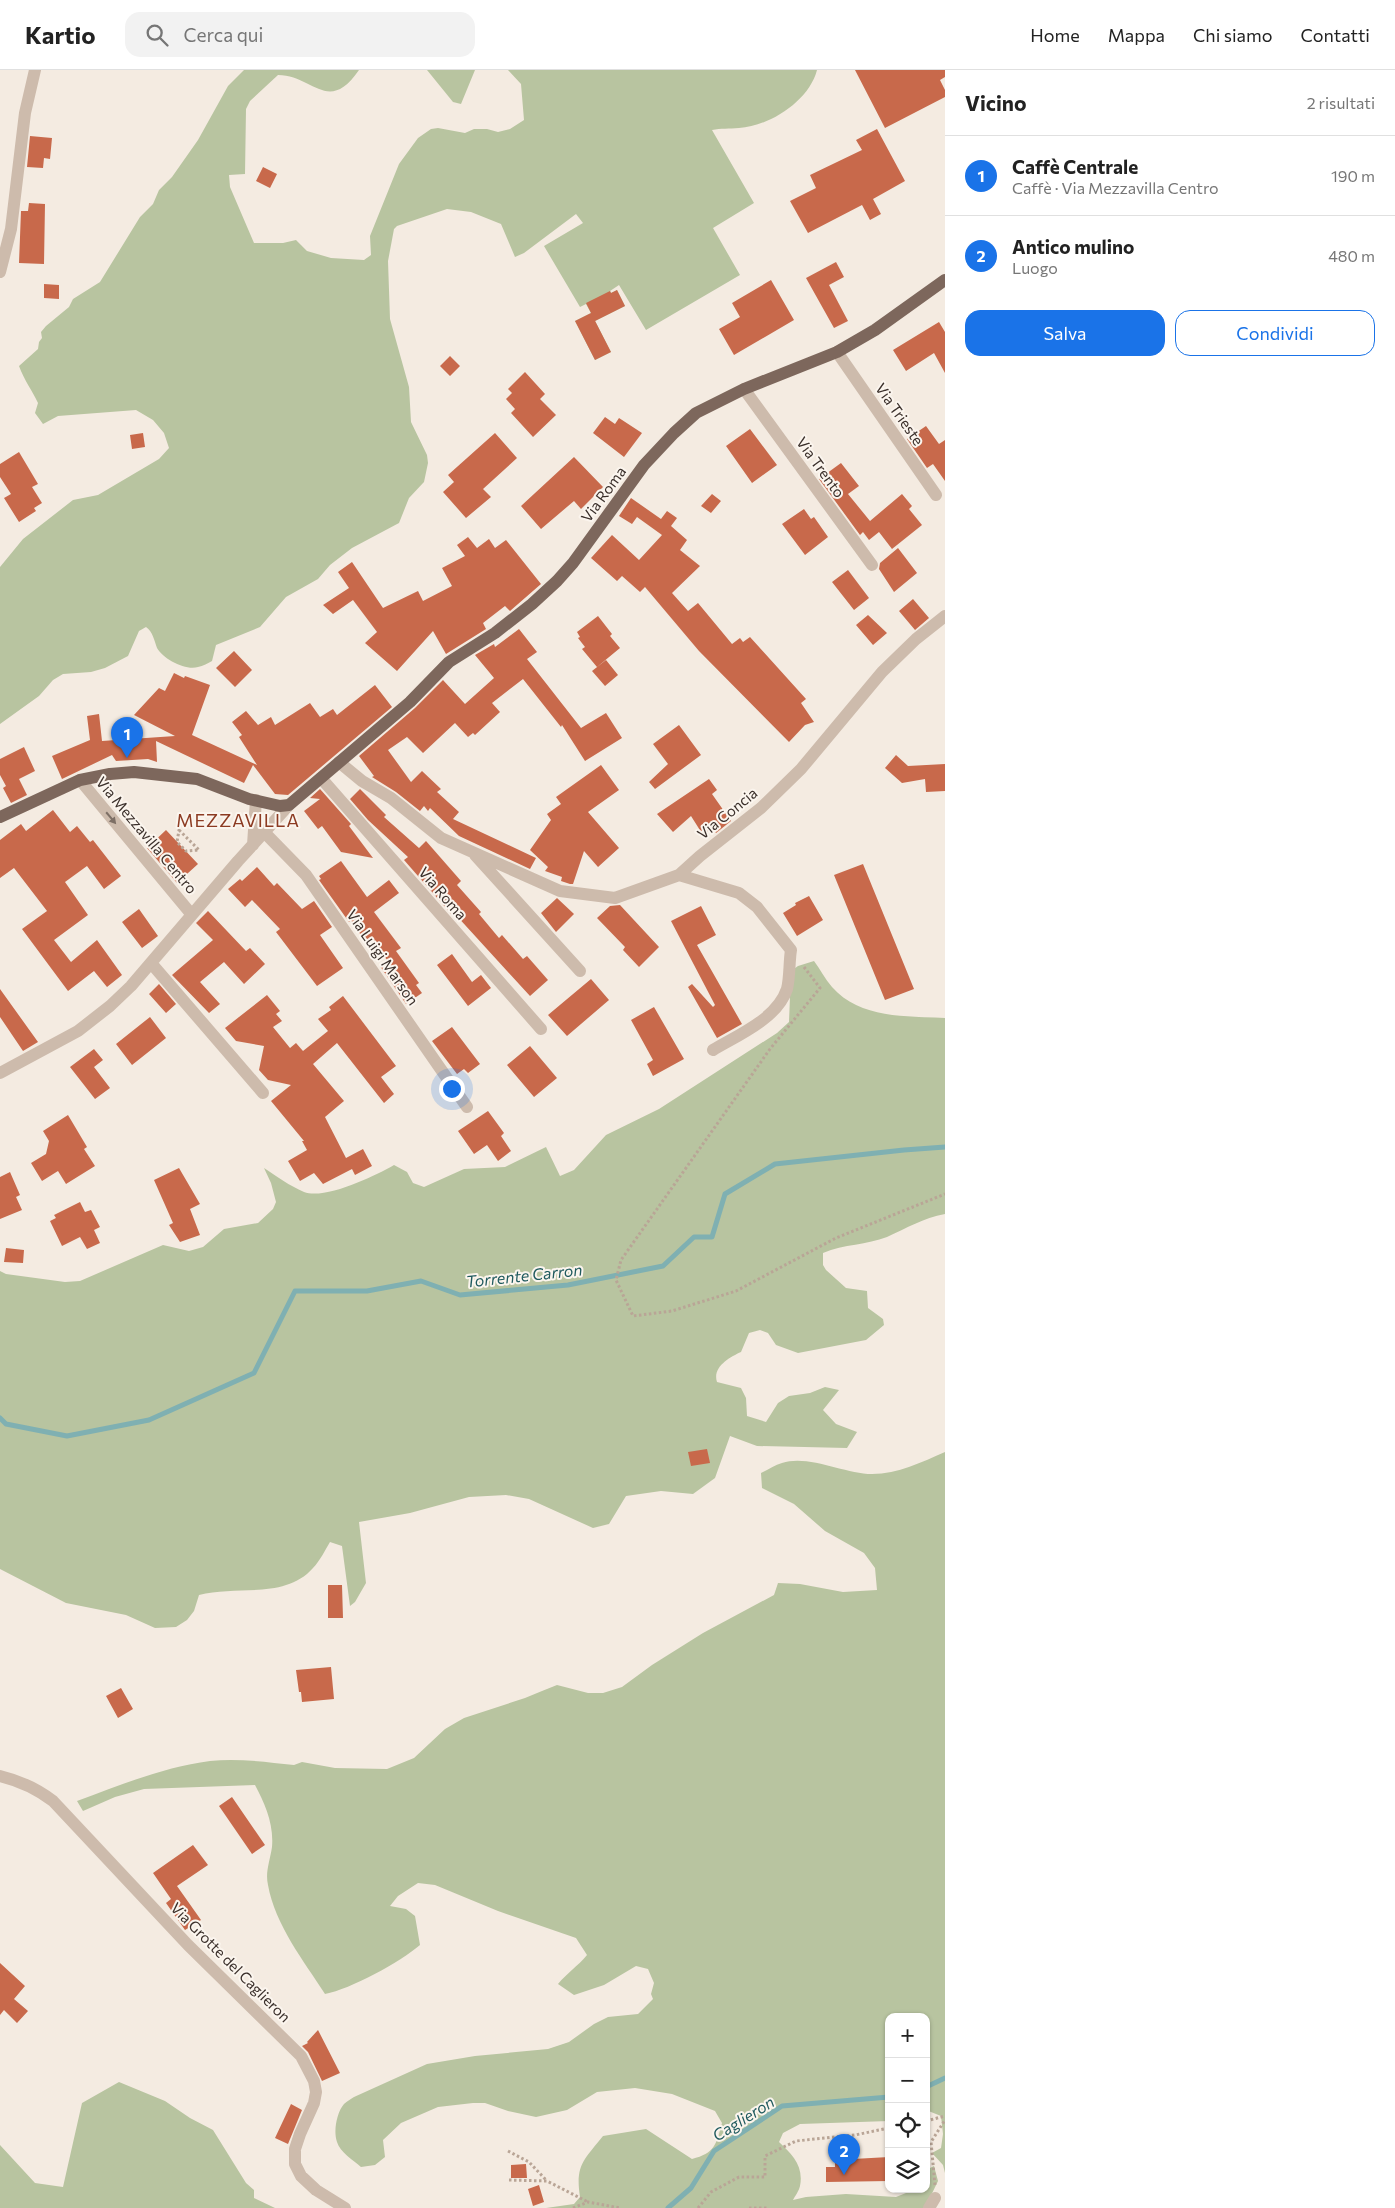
<!DOCTYPE html>
<html lang="it">
<head>
<meta charset="utf-8">
<style>
	body { margin:0; font-family:Commissioner,sans-serif; background:#f2f2f2; color:#222 }
	.controls { position:absolute; right:15px; bottom:15px; display:grid; overflow:hidden; border-radius:10px; box-shadow:0 1px 4px #0004 }
	.controls button { width:45px; height:45px; display:grid; place-items:center; padding:0; border:0; border-bottom:1px solid #e0e0e0; background:#fff; color:#222; font:25px sans-serif }
	.you { position:absolute; left:451px; top:1018px; width:18px; height:18px; margin:-12px; border:4px solid #fff; border-radius:50%; background:#1a73e8; box-shadow:0 0 0 8px #1a73e833 }
	.badge { display:grid; place-items:center; width:32px; height:32px; border-radius:50%; background:#1a73e8; color:#fff; font-size:16px; font-weight:700 }
	.pin { position:absolute; translate:-50% -41px; filter:drop-shadow(0 1px 2px #0008) }
	.pin::after { content:''; position:absolute; top:26px; width:18px; height:15px; background:inherit; clip-path:polygon(0 0,100% 0,50% 100%) }
	.list { margin:0; padding:0; list-style:none }
	h2 { display:flex; justify-content:space-between; align-items:center; height:65px; margin:0; padding:0 20px; font-size:21px }
	h2 small { font-size:16px; font-weight:400; color:#767676 }
	.list li { display:grid; grid-template-columns:32px 1fr auto; gap:15px; align-items:center; box-sizing:border-box; height:80px; padding:0 20px; border-top:1px solid #e0e0e0 }
	.list b { display:block; font-size:19px; white-space:nowrap }
	.list p { margin:0; font-size:16px; white-space:nowrap; color:#767676 }
	.list em { font-size:16px; font-style:normal; color:#767676 }
	.actions { display:flex; gap:10px; padding:15px 20px }
	.actions a { flex:1; padding:11px 0; border:1px solid #1a73e8; border-radius:15px; text-align:center; font-size:18px; color:#1a73e8 }
	.actions .main { background:#1a73e8; color:#fff }
	.icon { flex:none; width:28px; height:28px; fill:none; stroke:currentColor; stroke-width:2; stroke-linecap:round; stroke-linejoin:round }
	.map { position:relative; flex:none; width:945px; height:2138px; overflow:hidden }
	header { display:flex; align-items:center; gap:30px; box-sizing:border-box; height:70px; padding:0 25px; background:#fff; border-bottom:1px solid #e0e0e0 }
	header strong { font-size:24px }
	nav { display:flex; gap:28px; margin-inline-start:auto; font-size:18px }
	.search { width:350px; height:45px; background:#f2f2f2; display:flex; align-items:center; gap:12px; box-sizing:border-box; padding:0 18px; border-radius:15px; color:#767676; font-size:19px }
	main { display:flex }
	aside { flex:1; background:#fff }
	.map>svg:first-child { display:block }
	.green { fill:#b8c4a0 }
	.lines { fill:none; stroke-linecap:round; stroke-linejoin:round }
	.stream { stroke:#7fb0b2; stroke-width:5 }
	.building { fill:#c8694b }
	.path { stroke:#b9a596; stroke-width:3; stroke-dasharray:2.5 2.5; stroke-linecap:butt }
	.minor { stroke:#cdbbac; stroke-width:12 }
	.major { stroke:#7d675c; stroke-width:12 }
	.oneway { fill:#7d6f65 }
	.labels { text-anchor:middle; dominant-baseline:central; stroke-width:4; stroke-linejoin:round; paint-order:stroke }
	.street-label { font-size:15px; fill:#3b302b; stroke:#fbf5ee }
	.water-label { font-size:16px; font-style:italic; fill:#1f5a5e; stroke:#fbf5ee }
	.quarter-label { font-size:18px; letter-spacing:1px; fill:#8c3b22; stroke:#fbf5ee }
</style>
</head>
<body>
<header>
<strong>Kartio</strong>
<div class="search"><svg class="icon" aria-label="search" viewBox="0 0 24 24"><circle cx="10" cy="10" r="6"/><path d="M15 15l6 6"/></svg>Cerca qui</div>
<nav><a>Home</a><a>Mappa</a><a>Chi siamo</a><a>Contatti</a></nav>
</header>
<main>
<div class="map">
<svg width="945" height="2138" viewBox="0 0 945 2138">
	<rect width="100%" height="100%" fill="#f4ebe1"/>
	<!-- green -->
	<path class="green" d="M244 0H359C328 45 313 5 278 5L250 31 246 39 245 104 229 105 230 117 254 173H283L296 170 307 181 331 188 364 190 371 185 370 166 399 94 418 68 431 59 438 58 465 63 474 59H487L498 62 510 59 524 50 521 14 508 0H817C809 31 770 56 739 58 729 59 721 58 712 60L754 133 713 158 740 205 646 260 619 215 610 221 611 223 617 220 625 236 595 251 611 282 595 290 575 251 591 243 586 234 580 237 544 176 583 153 576 144 524 183 515 187 501 154 471 142 447 139 397 156 394 159 388 191 390 249 409 317 411 352 427 385 428 393 424 412 409 428 399 453 352 478 330 495 318 509 286 527 260 557 216 575 212 591C208 593 203 596 198 597 186 601 163 589 157 578 154 570 153 562 146 557L139 561 128 586 105 598 91 602 63 604 53 610 39 626 0 654V497L23 469 73 430 98 425 159 389 169 378 164 363 153 350 136 340 58 346 43 354 35 343 38 333C32 320 24 310 19 296L38 279 39 272 42 268 41 262 46 256 69 237 73 229 100 212 140 147 153 134 159 120 172 107 198 70 228 16Z
		M427 0H475L461 34 453 32Z
		M814 891C820 899 825 909 832 917 860 949 907 946 945 948V1144C923 1148 907 1158 887 1167 867 1175 844 1174 823 1183V1195L826 1200 846 1218 867 1221 868 1238 883 1249 884 1255 866 1270 798 1283 776 1275 768 1263 760 1260 749 1263 741 1282C730 1287 712 1297 717 1312L741 1318 746 1328 747 1346 766 1352 778 1333 789 1326 810 1323 825 1317 839 1320 823 1340 836 1354 857 1362 847 1378 757 1376 730 1366 715 1408 693 1424 661 1421 626 1426 609 1454 593 1458 529 1429 506 1425 469 1427 410 1443 359 1452 366 1513 355 1532 350 1536 342 1476 330 1472C325 1480 320 1491 313 1498 285 1530 236 1515 199 1525L194 1541 187 1550 176 1557 155 1558 126 1545 66 1533 0 1499V1201L6 1204 65 1212 80 1211 163 1175 189 1181 203 1177 224 1159 258 1153 273 1139 276 1132 271 1113 264 1098C276 1106 290 1116 304 1122 325 1130 375 1106 394 1095L407 1102 413 1113 424 1117 464 1099 505 1097 546 1077 560 1106 574 1100 606 1065 659 1039 777 963 789 952 791 901 798 896Z
		M945 1382V2103L943 2095 932 2083 941 2078 943 2064 941 2046 926 2040V1947H889V2051L800 2054 783 2063 779 2072C792 2084 804 2096 800 2116 799 2121 795 2126 793 2130L806 2127 846 2124 896 2127 906 2123 909 2119H926V2100L934 2096 938 2111 925 2138H546L574 2134 580 2127C575 2095 584 2090 603 2066L646 2059 692 2089C715 2083 716 2075 722 2053L715 2041 672 2024 635 2018 597 2022 567 2040 536 2047 508 2041 485 2033H473L438 2037 401 2053 383 2070 385 2087 375 2095 361 2097C353 2090 340 2082 337 2072 333 2061 337 2042 344 2034 347 2031 351 2029 354 2027L427 1994 475 1986 548 1979 569 1972 594 1954 608 1947 638 1944 653 1929 651 1924 654 1913 648 1899 636 1896 604 1915 574 1925 558 1914C567 1903 578 1896 587 1885L576 1868 498 1841 435 1815 418 1813 398 1826 390 1836 406 1839 415 1846 420 1875C400 1892 351 1919 325 1924 304 1891 275 1855 268 1815 265 1802 270 1791 272 1777 274 1754 265 1734 255 1715L144 1719 115 1727 83 1741 77 1731C120 1715 164 1697 210 1691 237 1688 266 1692 294 1695L302 1692 335 1698 387 1699 414 1688 445 1659 464 1648 525 1628 542 1621 557 1615 588 1623H603L622 1617 652 1595 703 1563 774 1525 778 1513 800 1514 843 1522 877 1520 875 1498 864 1483 825 1461 794 1434 762 1418 761 1403C768 1400 775 1395 782 1393 808 1384 845 1404 872 1404 898 1404 922 1392 945 1382Z
		M119 2012 165 2031 190 2048 213 2060 246 2113 254 2120V2128L275 2138H0V2075L35 2113 63 2117 82 2033Z"/>
	<g class="lines">
		<!-- stream -->
		<path class="stream" d="M0 1348 6 1354 67 1366 149 1350 254 1303 295 1221H367L421 1211 460 1225 568 1215 663 1196 694 1167H712L725 1124 775 1094 904 1080 945 1077
			M926 2017 945 2008
			M668 2138 691 2118 714 2081 782 2036 889 2027"/>
	</g>
	<!-- building -->
	<path class="building" d="M855 0H945V7L940 10 945 20V27L885 58Z
		M877 59 905 111 873 129 881 144 870 150 862 135 808 163 790 131 816 118 810 105 862 80 856 70Z
		M30 66 52 68 50 89 44 88 43 98 27 97Z
		M263 97 277 104 270 118 256 111Z
		M29 133 45 134 44 194 19 193 21 141H28Z
		M836 192 844 207 829 215 848 251 834 258 806 208Z
		M771 210 794 250 734 285 719 259 740 247 732 233Z
		M44 214 59 215V229L44 228Z
		M617 220 625 236 595 251 586 233 610 221 611 223Z
		M591 243 611 282 595 290 575 251Z
		M939 252 945 262V303L934 283 906 301 893 280Z
		M450 286 460 296 450 306 440 296Z
		M525 302 545 324 540 329 556 345 533 367 511 343 515 339 506 329 512 323 508 319Z
		M605 347 615 354 619 348 642 363 624 387 593 363Z
		M926 356 939 374 945 370V411L933 394 927 398 907 369Z
		M750 359 777 395 752 413 726 376Z
		M143 363 145 377 132 379 130 365Z
		M495 363 517 388 483 419 491 427 466 448 443 422 454 412 448 405Z
		M19 382 38 414 32 417 42 433 34 438 36 441 19 452 4 428 11 424 0 407V394Z
		M574 387 603 417 581 439 574 431 541 459 521 436Z
		M841 393 859 416 848 424 870 451 902 424 912 436 909 439 922 455 892 479 879 462 869 470 863 462 860 465 819 409Z
		M712 424 721 431 711 443 701 436Z
		M631 428 661 449 667 441 677 448 671 456 687 470 680 480 700 496 672 523 688 541 698 533 732 574 740 568 743 572 750 567 806 629 801 633 814 652 805 655 789 672 699 581 645 517 640 522 622 506 617 511 591 488 612 465 639 490 662 465 637 447 632 454 619 446Z
		M804 439 811 449 814 447 828 467 805 485 782 454Z
		M468 467 477 478 489 469 495 478 506 470 541 514 510 541 505 536 483 553 486 559 446 584 433 561 397 601 365 573 377 562 353 530 333 544 323 535 349 518 338 502 352 492 383 538 418 521 423 531 452 516 442 498 465 486 457 475Z
		M898 478 917 503 894 522 879 499 880 493Z
		M848 500 869 528 854 540 832 512Z
		M913 529 929 548 915 560 899 541Z
		M868 545 887 563 873 575 856 555Z
		M598 546 612 564 610 566 620 578 597 597 582 579 585 577 578 568 580 567 577 562Z
		M519 559 537 582 527 589 581 658 606 643 622 668 585 691 562 655 561 657 523 609 492 633 500 642 475 665 473 663 468 667 455 653 423 683 407 667 388 680 411 712 422 701 441 719 437 722 459 742 453 749 536 788 530 799 459 766 430 738 428 741 424 736 420 741 396 722 372 707 374 706 359 686 415 638 443 610 465 634 494 608 475 585 494 574 495 577Z
		M234 581 252 600 235 617 216 598Z
		M606 590 618 605 605 616 592 601Z
		M174 603 184 608 185 606 210 615 192 665 257 695 239 667 242 665 232 652 246 641 258 655 271 647 275 655 310 633 320 647 333 639 337 645 375 615 392 637 288 725 275 724 253 695 244 713 156 671 157 692 148 689 116 691 112 685 62 709 52 686 90 670 87 646 99 644 102 671 175 666 134 645 159 618 165 621Z
		M679 655 701 685 655 719 649 712 668 694 653 674Z
		M24 677 35 701 19 709 27 725 11 733 3 718 6 716 0 705V689Z
		M896 685 908 696 945 694V721L926 722 925 709 902 713 885 698Z
		M601 695 619 720 588 742 619 778 598 797 584 781 573 814H570L561 811 562 807 545 801 548 797 530 780 551 750 547 744 561 734 556 727Z
		M709 709 717 720 712 724 731 751 716 763 713 758 703 765 691 746 673 762 657 744Z
		M320 719 351 754 349 756 373 788 341 782 322 756 318 759 304 741 320 729 310 728Z
		M360 719 386 745 384 747 419 778 426 771 461 811 457 815 481 842 479 844 499 868 502 865 523 889 527 886 548 910 530 926 455 844 453 846 404 790 408 787 368 750 350 729Z
		M53 740 70 762 77 756 90 772 93 770 121 806 104 819 87 796 65 812 88 845 54 870 71 892 97 870 122 905 107 917 94 901 68 921 22 859 47 841 14 798 0 808V770L21 754 26 761Z
		M166 760 198 794 177 813 147 778Z
		M341 791 367 827 389 810 399 823 374 842 401 878 396 881 419 913 416 915 422 923 406 934 380 896 387 890 376 875 370 879 351 850 349 852 319 810 321 809 319 806Z
		M863 794 914 919 885 930 834 805Z
		M257 797 274 816 277 813 302 839 314 831 332 857 320 865 343 898 317 916 276 862 280 859 252 830 245 837 228 819 240 809 242 811Z
		M809 826 823 850 797 866 783 843 796 835 795 833Z
		M557 828 574 844 556 862 541 843Z
		M620 835 659 877 639 897 623 880 625 877 597 848 610 836Z
		M701 836 716 865 697 875 742 954 717 968 688 917 692 914 713 937 715 935 671 851Z
		M139 839 158 866 142 878 122 852Z
		M208 841 246 881 250 878 265 894 244 914 224 892 200 912 220 934 209 943 172 905 213 870 196 853Z
		M452 884 472 912 481 905 491 918 468 936 437 895Z
		M591 909 609 930 567 966 548 945Z
		M159 914 176 934 166 943 149 924Z
		M0 919 38 972 23 981 0 947Z
		M267 925 280 941 276 944 282 951 273 957 290 978 296 973 303 981 328 961 318 949 331 940 329 937 343 926 396 996 381 1007 394 1024 384 1033 337 973 313 994 344 1031 325 1047 346 1088 363 1079 372 1096 355 1105 352 1099 323 1114 314 1103 300 1111 288 1091 307 1080 302 1071H304L271 1031 291 1015 268 1010 259 1000 264 976 236 971 225 958Z
		M654 937 684 989 653 1006 647 994 653 990 631 950Z
		M150 947 166 968 132 995 116 974Z
		M452 957 480 994 468 1003 464 999 457 1004 432 971Z
		M530 976 557 1008 534 1027 507 995Z
		M94 979 103 990 94 997 110 1018 95 1029 70 997Z
		M488 1041 504 1063 501 1066 511 1081 498 1091 487 1075 474 1084 458 1061Z
		M68 1045 87 1077 84 1079 95 1096 66 1114 58 1101 42 1111 31 1093 46 1084 49 1071 43 1061Z
		M179 1098 200 1134 190 1139 200 1165 180 1172 169 1155 173 1153 154 1110Z
		M10 1102 20 1125 16 1127 22 1140 0 1149V1107Z
		M80 1132 85 1142 91 1140 100 1157 94 1160 100 1173 87 1179 80 1167 62 1176 50 1151 56 1148 54 1145Z
		M6 1178 24 1180 23 1193 4 1192Z
		M707 1379 710 1393 691 1396 688 1382Z
		M328 1515H342L343 1548H328Z
		M331 1597 334 1629 302 1632 301 1622H299L296 1600Z
		M121 1618 133 1639 118 1648 106 1626Z
		M232 1727 265 1775 252 1784 219 1736Z
		M193 1775 208 1795 177 1816 201 1850 185 1860 166 1833 171 1829 153 1803Z
		M0 1893 25 1916 14 1929 28 1941 17 1953 4 1940 0 1945Z
		M318 1960 340 2003 322 2011 308 1982 302 1976 308 1973 307 1972Z
		M291 2034 302 2040 288 2074 275 2068Z
		M889 2087V2111L826 2112V2097H835V2090Z
		M526 2094 527 2108H511V2095Z
		M539 2115 544 2132 533 2136 528 2119Z"/>
	<g class="lines">
		<!-- path -->
		<path class="path" d="M179 760 199 780 186 781 177 772Z
			M804 897 820 918 770 979 621 1190 616 1210 633 1246 672 1241 736 1221 836 1168 945 1124
			M926 2051 945 2046
			M508 2081 529 2092 547 2111
			M509 2110 547 2111 588 2132
			M935 2115 931 2072 945 2050
			M573 2138 588 2132 620 2138
			M698 2138 711 2122 739 2107H765V2086L796 2071 855 2065 889 2058
			M749 2138H767"/>
		<!-- minor -->
		<path class="minor" d="M0 202 11 159 25 43 35 0
			M837 282 936 425
			M744 319 872 495
			M339 692 362 711 391 728 441 768 560 821 615 828 679 805 700 786 761 738 801 699 882 602 916 569 945 546
			M321 708 541 959
			M80 710 192 845
			M265 763 306 805 467 1037
			M253 775 256 730
			M475 785 580 901
			M679 805 739 823 757 837 791 880C789 892 790 907 787 919 777 949 738 965 713 980
			M151 893 263 1023
			M0 1003 78 961 110 936 131 916 238 791 289 735
			M0 1706C21 1711 36 1718 53 1731L188 1875 301 1986 314 2011 316 2022 314 2033 300 2064 295 2079V2094L301 2106 316 2120 345 2138
			M929 2138 935 2128"/>
		<!-- major -->
		<path class="major" d="M0 747 80 710 110 704 134 702 197 709 249 729 280 736 289 735 410 632 449 592 495 563 532 534 557 511 573 493 644 395 674 363 696 343 744 319 837 282 875 260 945 210"/>
	</g>
	<!-- one-way arrows -->
	<defs><path id="oneway-solid" d="M-6-.8H1V-3.2L6.5 0L1 3.2V.8H-6Z" transform="scale(1.25)"/></defs>
	<use class="oneway" href="#oneway-solid" transform="translate(111 748) rotate(50)"/>
	<g class="labels">
		<!-- street labels -->
		<g class="street-label">
			<text transform="translate(900 344) rotate(55)">Via Trieste</text>
			<text transform="translate(821 397) rotate(54)">Via Trento</text>
			<text transform="translate(603 424) rotate(-54)">Via Roma</text>
			<text transform="translate(727 743) rotate(-39)">Via Concia</text>
			<text transform="translate(147 765) rotate(50)">Via Mezzavilla Centro</text>
			<text transform="translate(443 823) rotate(49)">Via Roma</text>
			<text transform="translate(383 887) rotate(55)">Via Luigi Marson</text>
			<text transform="translate(231 1892) rotate(45)">Via Grotte del Caglieron</text>
		</g>
		<!-- water labels -->
		<g class="water-label">
			<text transform="translate(524 1205) rotate(-6)">Torrente Carron</text>
			<text transform="translate(743 2048) rotate(-32)">Caglieron</text>
		</g>
		<!-- quarter labels -->
		<g class="quarter-label">
			<text x="238" y="750">MEZZAVILLA</text>
		</g>
	</g>
</svg>
<div class="controls">
<button>+</button>
<button>−</button>
<button><svg class="icon" aria-label="locate" viewBox="0 0 24 24"><circle cx="12" cy="12" r="6"/><path d="M12 2v4M12 18v4M2 12h4M18 12h4"/></svg></button>
<button><svg class="icon" aria-label="layers" viewBox="0 0 24 24"><path d="M12 4l9 5-9 5-9-5zM3 14l9 5 9-5"/></svg></button>
</div>
<div class="you"></div>
<div class="pin badge" style="left:127px;top:688px">1</div>
<div class="pin badge" style="left:844px;top:2105px">2</div>
</div>
<aside>
<h2>Vicino<small>2 risultati</small></h2>
<ul class="list">
<li><span class="badge">1</span><div><b>Caffè Centrale</b><p>Caffè · Via Mezzavilla Centro</p></div><em>190 m</em></li>
<li><span class="badge">2</span><div><b>Antico mulino</b><p>Luogo</p></div><em>480 m</em></li>
</ul>
<div class="actions"><a class="main">Salva</a><a>Condividi</a></div>
</aside>
</main>
</body>
</html>
